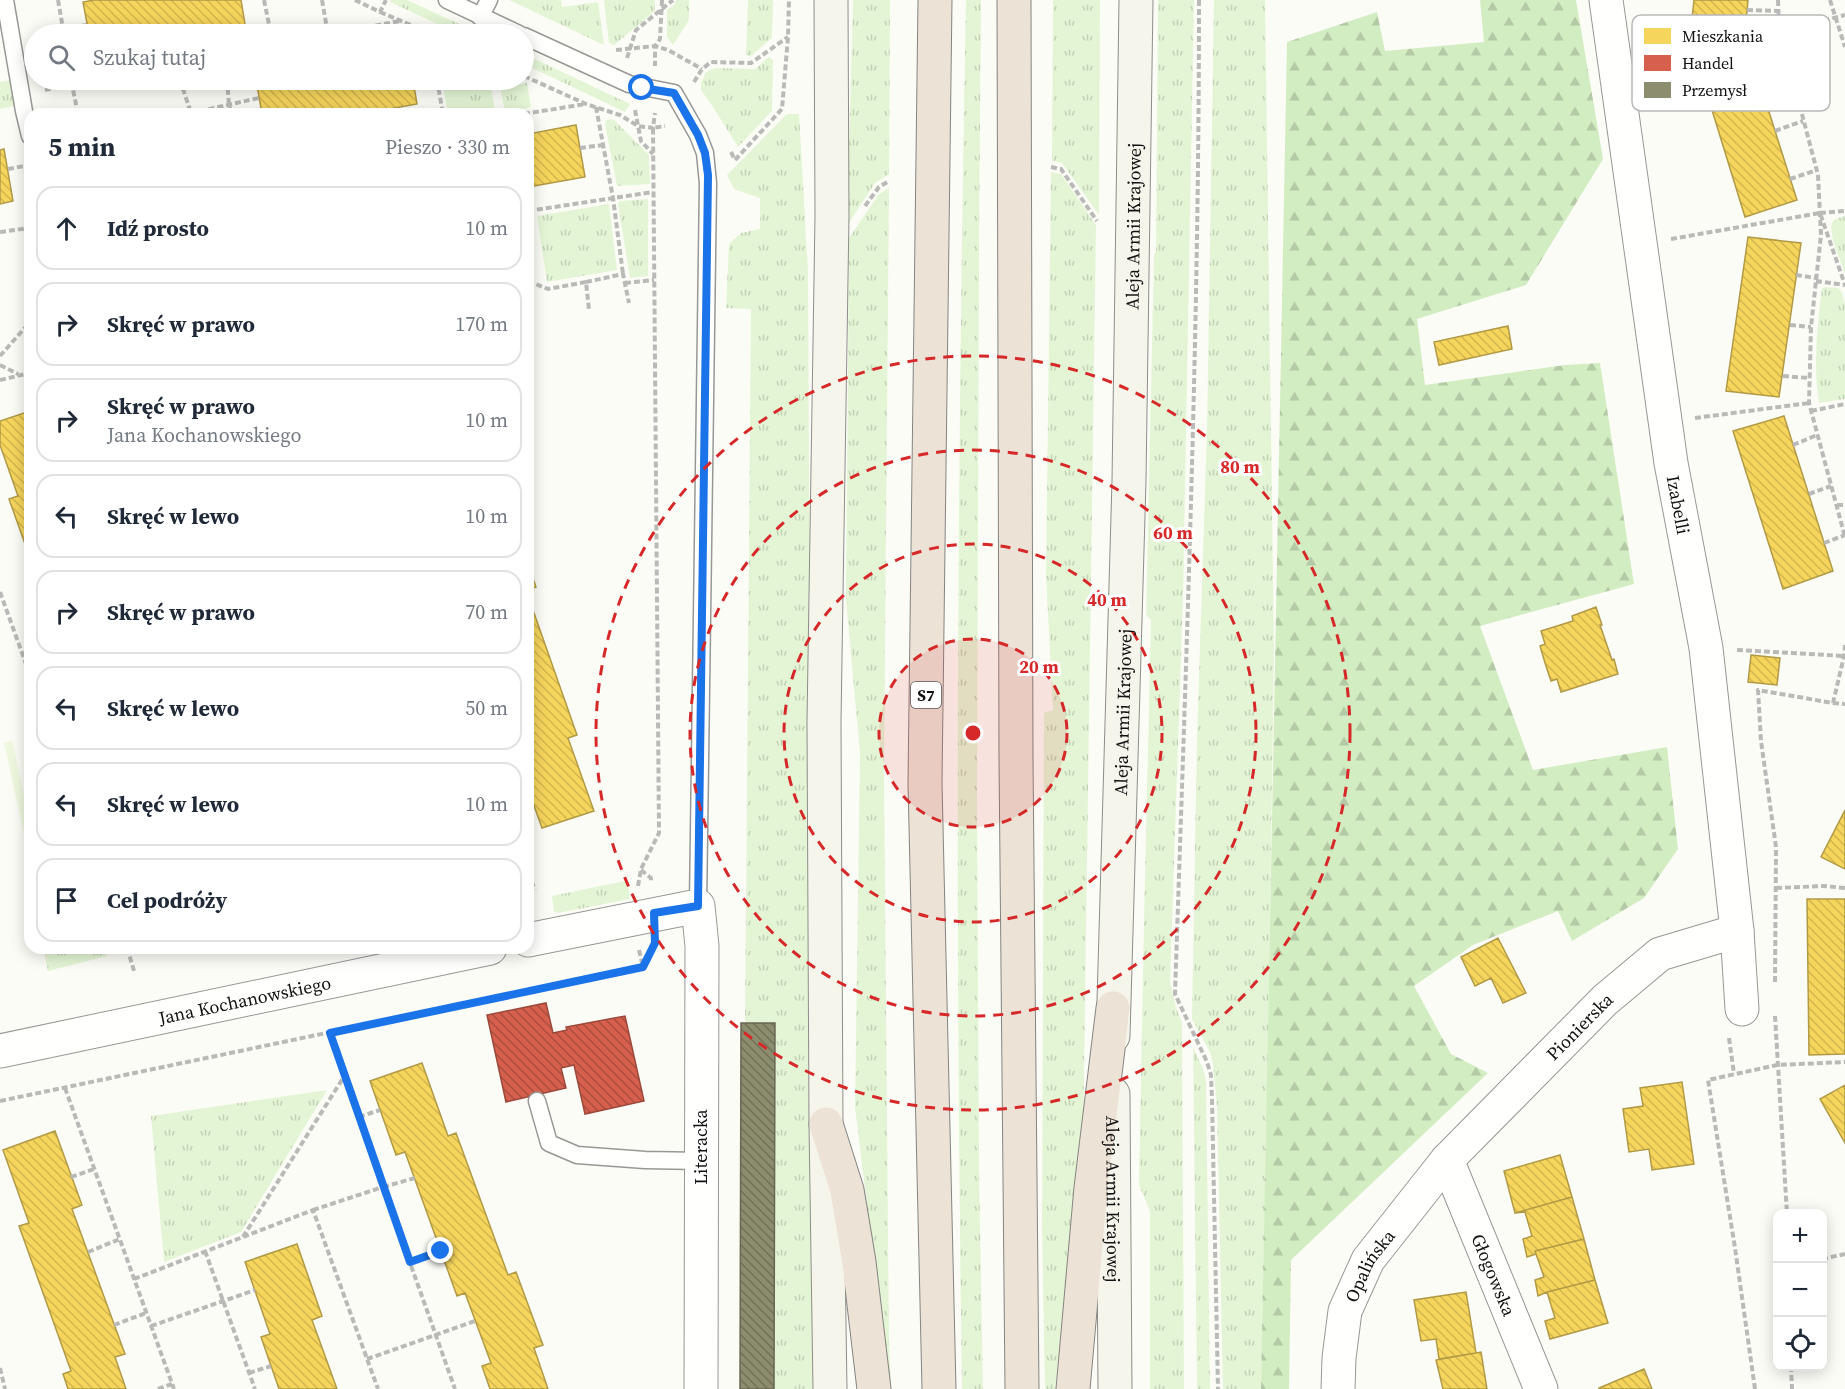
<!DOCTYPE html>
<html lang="pl">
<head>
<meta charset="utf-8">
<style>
	body { margin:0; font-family:"Source Serif 4",serif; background:#f6f6f7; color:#1f2937 }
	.controls { position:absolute; right:18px; bottom:18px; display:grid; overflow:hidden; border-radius:12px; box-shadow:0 3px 15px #0003 }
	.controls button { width:54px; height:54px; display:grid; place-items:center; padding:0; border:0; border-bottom:2px solid #e0e1e3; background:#fff; color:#1f2937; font:30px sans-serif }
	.stop { position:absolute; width:18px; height:18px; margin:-14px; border:4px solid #1a73e8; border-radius:50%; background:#fff }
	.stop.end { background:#1a73e8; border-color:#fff; box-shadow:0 2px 6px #0008 }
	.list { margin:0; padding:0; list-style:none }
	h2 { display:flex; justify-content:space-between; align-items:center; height:78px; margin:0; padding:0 24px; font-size:26px }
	h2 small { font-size:20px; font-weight:400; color:#747a83 }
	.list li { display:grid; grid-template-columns:39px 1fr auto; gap:18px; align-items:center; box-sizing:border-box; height:84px; margin:0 12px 12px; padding:0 12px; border:2px solid #e0e1e3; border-radius:18px }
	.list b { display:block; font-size:22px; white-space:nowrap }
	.list p { margin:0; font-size:20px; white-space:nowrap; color:#747a83 }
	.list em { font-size:20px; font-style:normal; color:#747a83 }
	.icon { flex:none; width:33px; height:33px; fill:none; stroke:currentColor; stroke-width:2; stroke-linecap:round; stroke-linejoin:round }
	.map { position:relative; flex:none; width:1845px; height:1389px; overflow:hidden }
	.search { position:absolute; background:#fff; box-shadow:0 3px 15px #0003; left:24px; top:24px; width:510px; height:66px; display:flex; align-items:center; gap:15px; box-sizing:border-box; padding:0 21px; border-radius:33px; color:#747a83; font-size:22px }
	.panel { position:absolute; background:#fff; box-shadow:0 3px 15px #0003; left:24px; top:108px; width:510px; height:846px; border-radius:18px }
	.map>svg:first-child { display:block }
	.grass { fill:url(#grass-tufts) }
	.forest { fill:url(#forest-firs) }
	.pitch { fill:#eff8df }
	.homes { fill:url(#homes-back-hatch); stroke:#b19a46; stroke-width:1.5 }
	.shops { fill:url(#shops-back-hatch); stroke:#9b483b; stroke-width:1.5 }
	.industry { fill:url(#industry-back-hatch); stroke:#676752; stroke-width:1.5 }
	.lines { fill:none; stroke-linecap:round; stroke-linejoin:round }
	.lane-casing { stroke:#979795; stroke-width:19 }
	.street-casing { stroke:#979795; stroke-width:35 }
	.secondary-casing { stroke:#8d8d8b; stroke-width:35 }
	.highway-casing { stroke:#848482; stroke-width:35 }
	.path { stroke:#b9b9b8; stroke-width:4; stroke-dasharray:6 3; stroke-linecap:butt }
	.lane { stroke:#fffffe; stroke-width:16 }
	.street { stroke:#fffffe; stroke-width:33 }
	.secondary { stroke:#f6f5eb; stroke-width:33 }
	.highway { stroke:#ece2d6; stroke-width:33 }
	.route { stroke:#1a73e8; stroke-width:8 }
	.ring { fill:none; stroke:#d62828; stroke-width:3; stroke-dasharray:10 8 }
	.labels { text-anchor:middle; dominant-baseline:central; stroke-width:6; stroke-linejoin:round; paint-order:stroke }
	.shield { fill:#fff; stroke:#585858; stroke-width:1.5 }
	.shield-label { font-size:16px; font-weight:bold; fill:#111 }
	.street-label { font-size:18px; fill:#111; stroke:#fff }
	.key { fill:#fff; stroke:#b8b8b8; stroke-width:1.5 }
	.key-label { font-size:16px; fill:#111 }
	.centre { fill:#d62828; stroke:#fff; stroke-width:3 }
	.ring-label { font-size:18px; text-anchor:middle; font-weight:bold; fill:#d62828; stroke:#fff; stroke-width:6; stroke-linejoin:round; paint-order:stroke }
</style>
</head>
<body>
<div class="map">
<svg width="1845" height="1389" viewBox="0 0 1845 1389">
	<defs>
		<pattern id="grass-tufts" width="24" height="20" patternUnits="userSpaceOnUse" patternTransform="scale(1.5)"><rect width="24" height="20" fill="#e4f5d5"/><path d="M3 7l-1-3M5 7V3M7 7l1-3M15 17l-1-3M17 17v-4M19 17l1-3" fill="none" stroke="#c3d1b6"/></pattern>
		<pattern id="forest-firs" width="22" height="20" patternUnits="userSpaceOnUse" patternTransform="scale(1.5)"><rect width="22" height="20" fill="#d3edc2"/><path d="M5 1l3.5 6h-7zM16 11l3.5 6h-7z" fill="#b4caa6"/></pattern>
		<pattern id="homes-back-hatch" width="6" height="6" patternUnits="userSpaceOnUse" patternTransform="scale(1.5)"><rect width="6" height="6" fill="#f6d55c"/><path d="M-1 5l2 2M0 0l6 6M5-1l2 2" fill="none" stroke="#d2b64f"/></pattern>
		<pattern id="shops-back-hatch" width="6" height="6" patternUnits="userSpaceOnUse" patternTransform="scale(1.5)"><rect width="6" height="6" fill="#d6604d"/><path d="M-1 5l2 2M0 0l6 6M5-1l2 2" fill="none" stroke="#ac4e3f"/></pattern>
		<pattern id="industry-back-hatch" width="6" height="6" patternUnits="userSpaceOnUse" patternTransform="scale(1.5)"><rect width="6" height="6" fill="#8c8c6e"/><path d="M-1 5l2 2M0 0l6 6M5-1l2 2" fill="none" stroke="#717159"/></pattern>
	</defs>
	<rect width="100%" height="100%" fill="#fcfcf7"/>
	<!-- grass -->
	<path class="grass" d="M391 0H407L481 34H459L390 2Z
		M509 0H561L562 7 598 2 604 45Z
		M604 0H655V11L614 45 609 43Z
		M676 0H689V20L673 45 667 37V10L674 5Z
		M748 0H773L772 38 751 56 746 55Z
		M853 0H890L889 174 875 183 847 226Z
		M966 0H981L979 240 977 799 979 1171 983 1389H962C955 926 957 463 966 0Z
		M1053 0H1100L1099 215 1062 163 1052 161Z
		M1158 0H1194L1183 598 1170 982 1176 1008 1182 1022 1184 1389H1150V1211L1139 1185 1144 921 1151 620 1146 615 1154 255 1156 251Z
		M1214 0H1265L1274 648 1267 1119 1261 1389H1223L1217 1108 1213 1063 1210 1052 1192 1019 1197 738 1207 430Z
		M524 54 630 104 625 112 524 64Z
		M769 57 773 60 772 111 738 147 713 107 701 90V83L706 72 716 68 755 69Z
		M11 80 15 106 0 109V82Z
		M442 80H490L495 112 448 114Z
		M527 83 531 107 505 112 500 87Z
		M787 114H799L808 272 814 1389H774L775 1024H745L751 309 726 308 729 244 741 233 760 229V198L734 189 727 175Z
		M610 119 614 120 649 155 650 184 617 186 605 124 607 120Z
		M1051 172 1061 174 1096 225 1083 1146 1055 1389H1045L1042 1229 1044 713 1053 710 1046 575Z
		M889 188 884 772 889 1342 891 1389H890L855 1108 860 753 846 600 849 238 879 194Z
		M648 199V276L630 278 618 204 620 201Z
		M609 204 617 270 547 282 537 216Z
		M1845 216V273C1841 262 1828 234 1832 223 1834 218 1840 218 1845 216Z
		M1825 287 1838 288 1842 293 1845 304V399L1819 403C1813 366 1817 326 1822 288Z
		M625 881 628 883 630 899 558 913 554 912 552 896Z
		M43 948H105L107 956 48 971Z
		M1193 1047 1203 1069 1206 1081 1210 1389H1197Z
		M327 1090 241 1232 164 1262 151 1116Z"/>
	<!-- forest -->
	<path class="forest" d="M1480 0H1576L1603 159 1526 285 1417 319 1425 385 1565 365 1600 363 1634 584 1480 626 1533 770 1667 747 1678 849 1644 898 1572 941 1558 911 1473 945 1414 986 1451 1054 1488 1073 1291 1260 1289 1389H1261L1287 42 1377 12 1385 51 1484 42Z"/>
	<!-- pitch -->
	<path class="pitch" d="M12 740 30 822V861L4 743Z"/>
	<!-- homes -->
	<path class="homes" d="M94 0H241L246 30 217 34H89L83 2Z
		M1694 0H1748L1745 34 1691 28Z
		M1750 52 1797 200 1745 217 1699 68Z
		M256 80H413L417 104 362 114H262Z
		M576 125 585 177 528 187V134Z
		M4 149 13 201 0 204V150Z
		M1748 237 1801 243 1779 397 1726 391Z
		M1508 326 1512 349 1439 365 1434 342Z
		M30 411V558L9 499 18 496 0 445V421Z
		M1784 416 1833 571 1783 589 1733 431Z
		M528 564 536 587 528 590Z
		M528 596 577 735 568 738 594 811 542 828 528 789Z
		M1596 607 1602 625H1600L1612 660 1614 659 1618 674 1561 692 1557 679 1551 681 1545 663 1540 646 1545 644 1541 631 1573 621 1572 616Z
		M1751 655 1780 658 1777 685 1748 682Z
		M1845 810V869L1821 857Z
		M1807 899H1845V1054L1809 1055Z
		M1498 938 1526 993 1503 1003 1491 978 1475 986 1461 957Z
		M422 1063 448 1136 456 1133 508 1275 516 1272 543 1345 534 1348 548 1389H490L482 1366 491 1363 465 1293 457 1296 405 1152 396 1155 370 1081Z
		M1682 1082 1694 1164 1652 1170 1649 1149 1629 1152 1623 1109 1643 1106 1640 1088Z
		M1845 1085V1143L1820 1099Z
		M55 1131 82 1205 72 1209 125 1354 115 1357 126 1389H68L63 1374 71 1371 19 1226 29 1223 3 1150Z
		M1560 1155 1572 1197 1515 1213 1504 1171Z
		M1572 1197 1584 1239 1535 1251 1536 1254 1527 1257 1523 1239 1532 1236 1525 1212 1515 1213Z
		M1584 1239 1595 1280 1547 1292 1538 1296 1535 1280 1544 1277 1535 1251Z
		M297 1244 322 1316 312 1320 337 1389H279L261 1337 270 1334 245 1262Z
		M1595 1280 1608 1323 1550 1339 1545 1321 1555 1318 1547 1292Z
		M1466 1292 1476 1353 1439 1359 1436 1339 1421 1341 1414 1300Z
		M1481 1352 1487 1389H1443L1436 1360Z
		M1644 1369 1652 1389H1599V1388Z"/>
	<!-- shops -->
	<path class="shops" d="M546 1003 553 1033 567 1030 566 1027 625 1016 644 1101 585 1114 574 1065 561 1068 566 1088 506 1102 487 1015Z"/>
	<!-- industry -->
	<path class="industry" d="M741 1023H775L774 1389H740Z"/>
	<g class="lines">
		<!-- lane casing -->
		<g class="lane-casing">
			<path id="lane" d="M5 0 24 111 30 136
				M447 0 519 34
				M480 17 489 0
				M524 36 629 84 674 93 698 135 705 153 708 183 698 906
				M537 1101 549 1143 577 1155 645 1160 700 1161"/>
		</g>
		<!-- street casing -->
		<g class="street-casing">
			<g id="street">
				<path id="s1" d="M1606 0 1671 463 1706 648 1737 931 1742 1009"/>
				<path d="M528 940 698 906 702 946 701 1389"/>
				<path id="s2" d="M0 1051 490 948"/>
				<path id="s3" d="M1447 1160 1541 1389"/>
				<path id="s4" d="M1338 1389 1339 1358 1345 1311 1368 1260 1447 1160 1605 1000 1660 954 1737 931"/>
			</g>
		</g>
		<!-- secondary casing -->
		<g class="secondary-casing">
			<g id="secondary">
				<path id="s5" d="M1113 1036 1129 481 1136 0"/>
				<path id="s6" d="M1113 1094 1115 1389"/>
				<path d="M830 1389 826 1124 824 722 832 216 831 0"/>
			</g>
		</g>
		<!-- highway casing -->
		<g class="highway-casing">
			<path id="highway" d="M935 0 925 783 939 1389
				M1014 0 1016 759 1022 1389
				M826 1124 847 1190 859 1262 874 1389
				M1073 1389 1091 1188 1113 1008"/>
		</g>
		<!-- path -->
		<path class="path" d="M58 0 64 34
			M264 0 271 34
			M322 0 328 34
			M355 0 380 12 386 0
			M662 0 660 39 655 46 668 50 702 69
			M1199 0C1199 332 1186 663 1175 994L1207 1062 1211 1075 1212 1099 1218 1389
			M1778 0 1779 27 1818 175 1821 235 1811 327 1809 403 1845 537
			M1830 0 1845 47
			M1747 10 1778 11
			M380 12 432 34
			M63 29 87 25
			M1780 32 1845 15
			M331 34 400 21
			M616 50 655 46V66
			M1644 52 1781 37
			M627 58 636 30 673 0
			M524 76 586 104 620 115 638 126 653 128 655 113
			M180 80 191 113
			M227 80 229 105 232 114
			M437 80 443 114
			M694 82 702 69 711 62 751 63 788 37
			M1759 82 1790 71
			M45 90 72 85 71 80
			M596 107 613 198 623 274
			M635 110 641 141 653 154
			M191 113 259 98
			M78 114 72 85 98 80
			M524 114 585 104
			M1775 131 1803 121
			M580 148 603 145
			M731 152 735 160 782 109 788 37 789 0
			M1051 167 1061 169 1097 221
			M8 169 30 165
			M1790 179 1817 170
			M865 206 879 187 889 181
			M528 211 653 192
			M1820 213 1845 211
			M0 232 30 228
			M1671 239 1820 213 1845 285
			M1796 275 1816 278
			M528 281 548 289 586 282 589 310
			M1816 281 1845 285
			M586 282 623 274 629 303
			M625 283 654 280
			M1790 325 1811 327
			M0 356 30 322
			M0 365 18 374
			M1783 376 1809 378
			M0 380 30 373
			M1811 411 1845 404
			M1695 418 1809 403
			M1793 445 1817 435
			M1809 494 1831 486
			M1837 505H1845
			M1824 543 1845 535
			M0 592 30 675
			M1737 650 1844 656
			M1833 703 1845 704
			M641 870 651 878V882
			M528 873 535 890
			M638 886 641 869 659 833 653 128 665 126
			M1776 888 1824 886 1845 888
			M127 948 135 974
			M639 950 643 967
			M1775 982 1776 847 1761 741 1758 690 1833 703 1844 656 1845 645
			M1775 1016 1787 1214
			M1729 1038 1734 1074
			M65 1088 174 1389
			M0 1101 643 967 652 949
			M359 1117 380 1110
			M71 1177 94 1169
			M415 1178 383 1187 455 1389
			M313 1210 383 1187 330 1033
			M243 1237 345 1075
			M205 1251 255 1389
			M88 1252 120 1239
			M1822 1259 1845 1254
			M410 1262 441 1251
			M134 1279 313 1210 378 1389
			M114 1325 146 1313
			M151 1326 255 1290
			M367 1359 475 1321
			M1791 1366 1792 1389
			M0 1368 5 1389
			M249 1373 271 1366
			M158 1389 172 1384
			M1755 1389 1735 1248 1708 1080 1777 1065 1845 1062"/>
		<!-- lane -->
		<use href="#lane" class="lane"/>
		<!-- street -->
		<use href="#street" class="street"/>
		<!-- secondary -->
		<use href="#secondary" class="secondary"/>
		<!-- highway -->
		<use href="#highway" class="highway"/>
	</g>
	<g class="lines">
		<!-- route -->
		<path class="route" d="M441 1251 410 1262 330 1033 643 967 655 943 654 913 698 906 708 175 705 153 698 135 674 93 642 88"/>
	</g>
	<!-- distance rings -->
	<circle cx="973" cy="733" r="94" fill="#d62828" fill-opacity=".12"/>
	<g class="ring">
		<circle cx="973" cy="733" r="94"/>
		<circle cx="973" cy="733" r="189"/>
		<circle cx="973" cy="733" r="283"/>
		<circle cx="973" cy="733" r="377"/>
	</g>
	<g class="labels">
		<!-- shield labels -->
		<rect class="shield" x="911" y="682" width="30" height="26" rx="4.5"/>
		<g class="shield-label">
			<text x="926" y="695">S7</text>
		</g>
		<!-- street labels -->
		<g class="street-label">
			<text stroke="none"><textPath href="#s5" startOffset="810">Aleja Armii Krajowej</textPath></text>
			<text stroke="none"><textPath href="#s1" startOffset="510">Izabelli</textPath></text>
			<text stroke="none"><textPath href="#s5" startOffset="324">Aleja Armii Krajowej</textPath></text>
			<text stroke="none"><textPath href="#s2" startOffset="250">Jana Kochanowskiego</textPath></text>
			<text stroke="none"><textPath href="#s4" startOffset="450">Pionierska</textPath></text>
			<text transform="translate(700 1147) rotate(-90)">Literacka</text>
			<text stroke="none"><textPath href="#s6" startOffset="105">Aleja Armii Krajowej</textPath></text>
			<text stroke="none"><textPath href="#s4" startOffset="130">Opalińska</textPath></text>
			<text stroke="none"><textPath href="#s3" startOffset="124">Głogowska</textPath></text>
		</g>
	</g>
	<!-- legend -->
	<rect x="1632" y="15" width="198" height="96" rx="9" class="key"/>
	<rect x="1644" y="28" width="27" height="16" fill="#f6d55c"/>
	<rect x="1644" y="55" width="27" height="16" fill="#d6604d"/>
	<rect x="1644" y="82" width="27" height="16" fill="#8c8c6e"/>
	<g class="key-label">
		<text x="1682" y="42">Mieszkania</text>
		<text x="1682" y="69">Handel</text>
		<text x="1682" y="96">Przemysł</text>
	</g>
	<circle cx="973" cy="733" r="9" class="centre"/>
	<g class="ring-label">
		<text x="1240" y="473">80 m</text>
		<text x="1173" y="539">60 m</text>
		<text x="1107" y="606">40 m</text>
		<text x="1039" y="673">20 m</text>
	</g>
</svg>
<div class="controls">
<button>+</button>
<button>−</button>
<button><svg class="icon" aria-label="locate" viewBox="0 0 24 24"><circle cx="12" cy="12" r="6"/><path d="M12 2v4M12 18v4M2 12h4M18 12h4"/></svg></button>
</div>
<div class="stop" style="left:642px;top:88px"></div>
<div class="stop end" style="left:441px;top:1251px"></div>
<div class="search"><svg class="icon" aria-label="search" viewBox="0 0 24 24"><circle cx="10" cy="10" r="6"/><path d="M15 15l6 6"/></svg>Szukaj tutaj</div>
<section class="panel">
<h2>5 min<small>Pieszo · 330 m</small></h2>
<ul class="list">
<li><svg class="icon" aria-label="ahead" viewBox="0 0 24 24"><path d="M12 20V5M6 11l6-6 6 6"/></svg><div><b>Idź prosto</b></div><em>10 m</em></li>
<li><svg class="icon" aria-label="right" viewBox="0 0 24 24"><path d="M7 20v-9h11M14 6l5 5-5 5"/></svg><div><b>Skręć w prawo</b></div><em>170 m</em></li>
<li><svg class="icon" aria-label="right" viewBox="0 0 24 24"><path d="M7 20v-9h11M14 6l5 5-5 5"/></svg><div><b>Skręć w prawo</b><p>Jana Kochanowskiego</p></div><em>10 m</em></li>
<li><svg class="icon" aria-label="left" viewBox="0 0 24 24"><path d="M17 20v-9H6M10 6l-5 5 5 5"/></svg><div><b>Skręć w lewo</b></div><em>10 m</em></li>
<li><svg class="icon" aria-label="right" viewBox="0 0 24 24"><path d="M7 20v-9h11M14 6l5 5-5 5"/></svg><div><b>Skręć w prawo</b></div><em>70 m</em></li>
<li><svg class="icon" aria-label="left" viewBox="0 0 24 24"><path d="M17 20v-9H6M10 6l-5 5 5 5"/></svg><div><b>Skręć w lewo</b></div><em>50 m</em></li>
<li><svg class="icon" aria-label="left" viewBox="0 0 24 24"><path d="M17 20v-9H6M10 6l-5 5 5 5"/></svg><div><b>Skręć w lewo</b></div><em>10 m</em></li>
<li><svg class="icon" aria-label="arrive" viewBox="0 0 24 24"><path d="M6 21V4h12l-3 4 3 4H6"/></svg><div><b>Cel podróży</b></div></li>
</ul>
</section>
</div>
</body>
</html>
